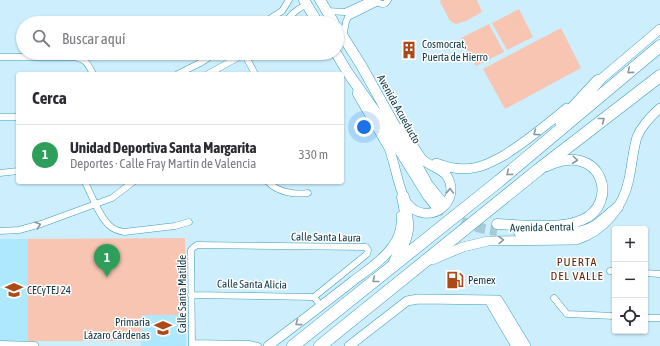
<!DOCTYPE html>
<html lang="es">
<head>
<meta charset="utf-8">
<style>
	body { margin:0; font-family:"Asap Condensed",sans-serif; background:#f7f7f7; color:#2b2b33 }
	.controls { position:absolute; right:12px; bottom:12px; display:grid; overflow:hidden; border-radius:4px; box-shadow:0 1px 3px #0004 }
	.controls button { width:36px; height:36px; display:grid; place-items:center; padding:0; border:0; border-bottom:1px solid #e1e1e2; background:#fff; color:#2b2b33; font:20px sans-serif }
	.you { position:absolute; left:364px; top:127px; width:14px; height:14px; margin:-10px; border:3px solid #fff; border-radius:50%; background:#1a73e8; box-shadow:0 0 0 6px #1a73e833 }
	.badge { display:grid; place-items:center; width:26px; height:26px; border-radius:50%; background:#ad4916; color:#fff; font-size:13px; font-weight:700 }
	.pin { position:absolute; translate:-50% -33px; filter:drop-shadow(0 1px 2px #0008) }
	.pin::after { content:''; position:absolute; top:21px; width:14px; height:12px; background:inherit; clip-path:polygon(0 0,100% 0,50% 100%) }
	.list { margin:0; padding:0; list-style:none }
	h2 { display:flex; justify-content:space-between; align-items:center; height:52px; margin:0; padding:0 16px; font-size:17px }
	h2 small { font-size:13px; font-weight:400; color:#7c7c81 }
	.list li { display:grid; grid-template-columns:26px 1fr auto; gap:12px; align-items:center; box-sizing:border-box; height:60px; padding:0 16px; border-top:1px solid #e1e1e2 }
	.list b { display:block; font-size:15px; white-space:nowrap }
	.list p { margin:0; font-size:13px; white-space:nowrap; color:#7c7c81 }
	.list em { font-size:13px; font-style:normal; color:#7c7c81 }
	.icon { flex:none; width:22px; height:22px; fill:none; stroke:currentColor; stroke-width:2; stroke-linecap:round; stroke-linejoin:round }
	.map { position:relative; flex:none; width:660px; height:346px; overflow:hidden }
	.search { position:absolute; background:#fff; box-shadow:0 1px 3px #0004; left:16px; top:16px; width:328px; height:44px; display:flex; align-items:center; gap:10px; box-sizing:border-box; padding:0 14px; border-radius:22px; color:#7c7c81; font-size:15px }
	.panel { position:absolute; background:#fff; box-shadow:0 1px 3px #0004; left:16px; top:72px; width:328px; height:112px; border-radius:4px }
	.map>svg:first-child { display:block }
	.built { fill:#aee8fe }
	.green { fill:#f7c5b1 }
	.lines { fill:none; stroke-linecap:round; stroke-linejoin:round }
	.primary-tunnel { stroke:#a6cad8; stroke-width:10; stroke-dasharray:10 5; stroke-linecap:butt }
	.minor-casing { stroke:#3d9dbd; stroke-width:7 }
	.secondary-casing { stroke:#3d9dbd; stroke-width:10 }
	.primary-casing { stroke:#3d9dbd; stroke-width:11 }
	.motorway-casing { stroke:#3d9dbd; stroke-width:13 }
	.minor { stroke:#fff; stroke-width:6 }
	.secondary { stroke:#fff; stroke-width:9 }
	.primary { stroke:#fff; stroke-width:10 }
	.motorway { stroke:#fff; stroke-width:12 }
	.oneway { stroke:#869aa0 }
	.labels { text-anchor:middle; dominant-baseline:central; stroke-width:3; stroke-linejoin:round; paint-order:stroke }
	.poi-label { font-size:11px; fill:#0c3542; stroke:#fff; text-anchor:start }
	.street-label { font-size:11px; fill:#0c3542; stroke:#fff }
	.neighbourhood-label { font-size:12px; letter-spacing:1px; fill:#642504; stroke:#fff }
</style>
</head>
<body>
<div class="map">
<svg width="660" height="346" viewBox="0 0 660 346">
	<rect width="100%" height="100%" fill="#cdeffd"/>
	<!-- built -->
	<path class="built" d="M0 239H28V341H0Z
		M140 315H186V346H141Z"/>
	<!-- green -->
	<path class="green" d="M441 0H477L482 12 466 21 456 24 450 21 440 2Z
		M519 9 533 37 507 50 492 23Z
		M489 24 504 52 476 66 461 38Z
		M561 28 581 68 505 109 483 69Z
		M185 238 186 315H141V341H28V239Z"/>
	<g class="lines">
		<!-- primary-tunnel -->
		<path class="primary-tunnel" d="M436 206C455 221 474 228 497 231"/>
		<!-- minor casing -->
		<g class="minor-casing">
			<path id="minor" d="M377 0 379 3C383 5 386 4 388 0
				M327 11 345 12 371 0
				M263 23 282 11 289 0
				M286 23C290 14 298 9 307 4
				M343 37 346 22 348 17 378 2
				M244 53 255 74
				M0 57H74C86 59 88 64 93 74
				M178 74 202 62 215 53
				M208 74 246 53
				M0 117H18
				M0 173 18 171
				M85 182C91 194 100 218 110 226 114 230 119 231 124 232L175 226 189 222
				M268 182C278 192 294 195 308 193
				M0 231 19 230 41 224 112 198 133 182
				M610 271H615
				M645 273 660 274
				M191 295 314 297
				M554 298 567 314 615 316
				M645 318H660
				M192 343 249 344 258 346
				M0 344 35 345V346
				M192 346 191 250 194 247 197 245 366 247 368 250 367 254 314 297 321 306"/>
		</g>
		<!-- secondary casing -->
		<g class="secondary-casing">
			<path id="secondary" d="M594 85 660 29
				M357 93 389 148C395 163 399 192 407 203 427 228 463 203 447 176 441 168 429 166 422 159L401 128
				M436 163C449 168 464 171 478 167 487 165 495 160 503 156 526 142 546 125 567 108
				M432 260 463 247 488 241 576 240C604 231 623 208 629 179 632 165 633 150 637 137 642 125 651 116 660 108
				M489 300 516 346
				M268 346C296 325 325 303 353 281 366 271 382 261 392 247 399 238 402 227 401 216
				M349 346 407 301 418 299 498 300 526 346"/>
		</g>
		<!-- primary casing -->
		<g class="primary-casing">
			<path id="primary" d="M304 0 318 23
				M320 0 334 23
				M337 27 361 65 428 185 441 201
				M336 53 348 73 377 114 428 196 436 206
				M497 224C523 225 558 230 582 220 620 204 603 140 547 166
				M519 232C544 233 574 239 596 225 603 220 610 213 618 207"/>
		</g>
		<!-- motorway casing -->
		<g class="motorway-casing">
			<path id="motorway" d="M561 121 598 81
				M395 262C409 233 410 229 403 197
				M293 346 499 181 660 46
				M320 346 538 170 660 76"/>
		</g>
		<!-- minor -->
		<use href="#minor" class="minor"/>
		<!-- secondary -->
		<use href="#secondary" class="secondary"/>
		<!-- primary -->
		<use href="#primary" class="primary"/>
		<!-- motorway -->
		<use href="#motorway" class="motorway"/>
	</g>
	<!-- one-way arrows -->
	<defs><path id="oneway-chevron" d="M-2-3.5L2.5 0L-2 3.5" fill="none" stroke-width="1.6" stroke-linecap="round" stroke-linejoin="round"/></defs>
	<g class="oneway">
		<use href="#oneway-chevron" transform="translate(630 71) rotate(140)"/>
		<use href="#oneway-chevron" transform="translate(602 120) rotate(-38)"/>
		<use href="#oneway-chevron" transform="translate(536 133) rotate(143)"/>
		<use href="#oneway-chevron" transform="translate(575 160) rotate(6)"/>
		<use href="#oneway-chevron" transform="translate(509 173) rotate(140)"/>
		<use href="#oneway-chevron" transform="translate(450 191) rotate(-88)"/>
		<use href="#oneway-chevron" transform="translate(38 225) rotate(-18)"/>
		<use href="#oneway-chevron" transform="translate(501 240) rotate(-1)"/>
		<use href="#oneway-chevron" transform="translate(375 280) rotate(141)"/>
		<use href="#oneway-chevron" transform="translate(298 323) rotate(143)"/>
	</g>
	<!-- icons -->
	<defs>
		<g id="building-bare" transform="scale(1.38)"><path d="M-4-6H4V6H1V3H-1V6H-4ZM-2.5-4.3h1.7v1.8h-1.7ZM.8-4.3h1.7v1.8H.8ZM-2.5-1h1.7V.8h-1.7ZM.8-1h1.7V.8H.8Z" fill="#ad4916" stroke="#fff" stroke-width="2.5" paint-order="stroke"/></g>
		<g id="fuel-bare" transform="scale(1.38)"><path d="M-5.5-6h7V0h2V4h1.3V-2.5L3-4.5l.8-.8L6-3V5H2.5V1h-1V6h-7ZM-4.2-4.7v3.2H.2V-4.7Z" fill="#ad4916" stroke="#fff" stroke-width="2.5" paint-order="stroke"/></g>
		<g id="university-bare" transform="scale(1.38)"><path d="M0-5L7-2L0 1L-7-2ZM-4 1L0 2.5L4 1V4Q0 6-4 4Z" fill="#ad4916" stroke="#fff" stroke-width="2.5" paint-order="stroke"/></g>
		<g id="school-bare" transform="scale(1.38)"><path d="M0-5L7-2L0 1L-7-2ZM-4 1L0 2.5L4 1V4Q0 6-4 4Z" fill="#ad4916" stroke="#fff" stroke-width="2.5" paint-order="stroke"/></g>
	</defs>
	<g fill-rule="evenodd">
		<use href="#building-bare" x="409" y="50"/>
		<use href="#fuel-bare" x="455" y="280"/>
		<use href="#university-bare" x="14" y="290"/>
		<use href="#school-bare" x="163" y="328"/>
	</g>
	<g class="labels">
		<!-- poi labels -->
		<g class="poi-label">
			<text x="422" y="44">Cosmocrat,<tspan x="422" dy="13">Puerta de Hierro</tspan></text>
			<text x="468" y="280">Pemex</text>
			<text x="27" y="290">CECyTEJ 24</text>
			<text x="150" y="322" text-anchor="end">Primaria<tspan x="150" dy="13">Lázaro Cárdenas</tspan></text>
		</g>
		<!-- street labels -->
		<g class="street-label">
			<text transform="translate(399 109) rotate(61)">Avenida Acueducto</text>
			<text transform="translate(542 227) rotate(-1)">Avenida Central</text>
			<text transform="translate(326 237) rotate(1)">Calle Santa Laura</text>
			<text transform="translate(252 284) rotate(1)">Calle Santa Alicia</text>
			<text transform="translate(182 294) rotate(-90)">Calle Santa Matilde</text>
		</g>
		<!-- neighbourhood labels -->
		<g class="neighbourhood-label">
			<text x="577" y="262">PUERTA<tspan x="577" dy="14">DEL VALLE</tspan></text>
		</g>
	</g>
</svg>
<div class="controls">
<button>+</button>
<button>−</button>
<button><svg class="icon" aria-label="locate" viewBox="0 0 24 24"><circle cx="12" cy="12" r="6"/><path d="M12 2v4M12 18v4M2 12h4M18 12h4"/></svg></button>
</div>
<div class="you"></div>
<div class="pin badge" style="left:107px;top:277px;background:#2e9e5b">1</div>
<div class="search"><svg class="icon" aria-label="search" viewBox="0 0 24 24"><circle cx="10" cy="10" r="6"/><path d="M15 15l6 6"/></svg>Buscar aquí</div>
<section class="panel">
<h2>Cerca<small></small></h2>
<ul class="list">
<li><span class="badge" style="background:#2e9e5b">1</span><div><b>Unidad Deportiva Santa Margarita</b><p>Deportes · Calle Fray Martín de Valencia</p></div><em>330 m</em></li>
</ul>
</section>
</div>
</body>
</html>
